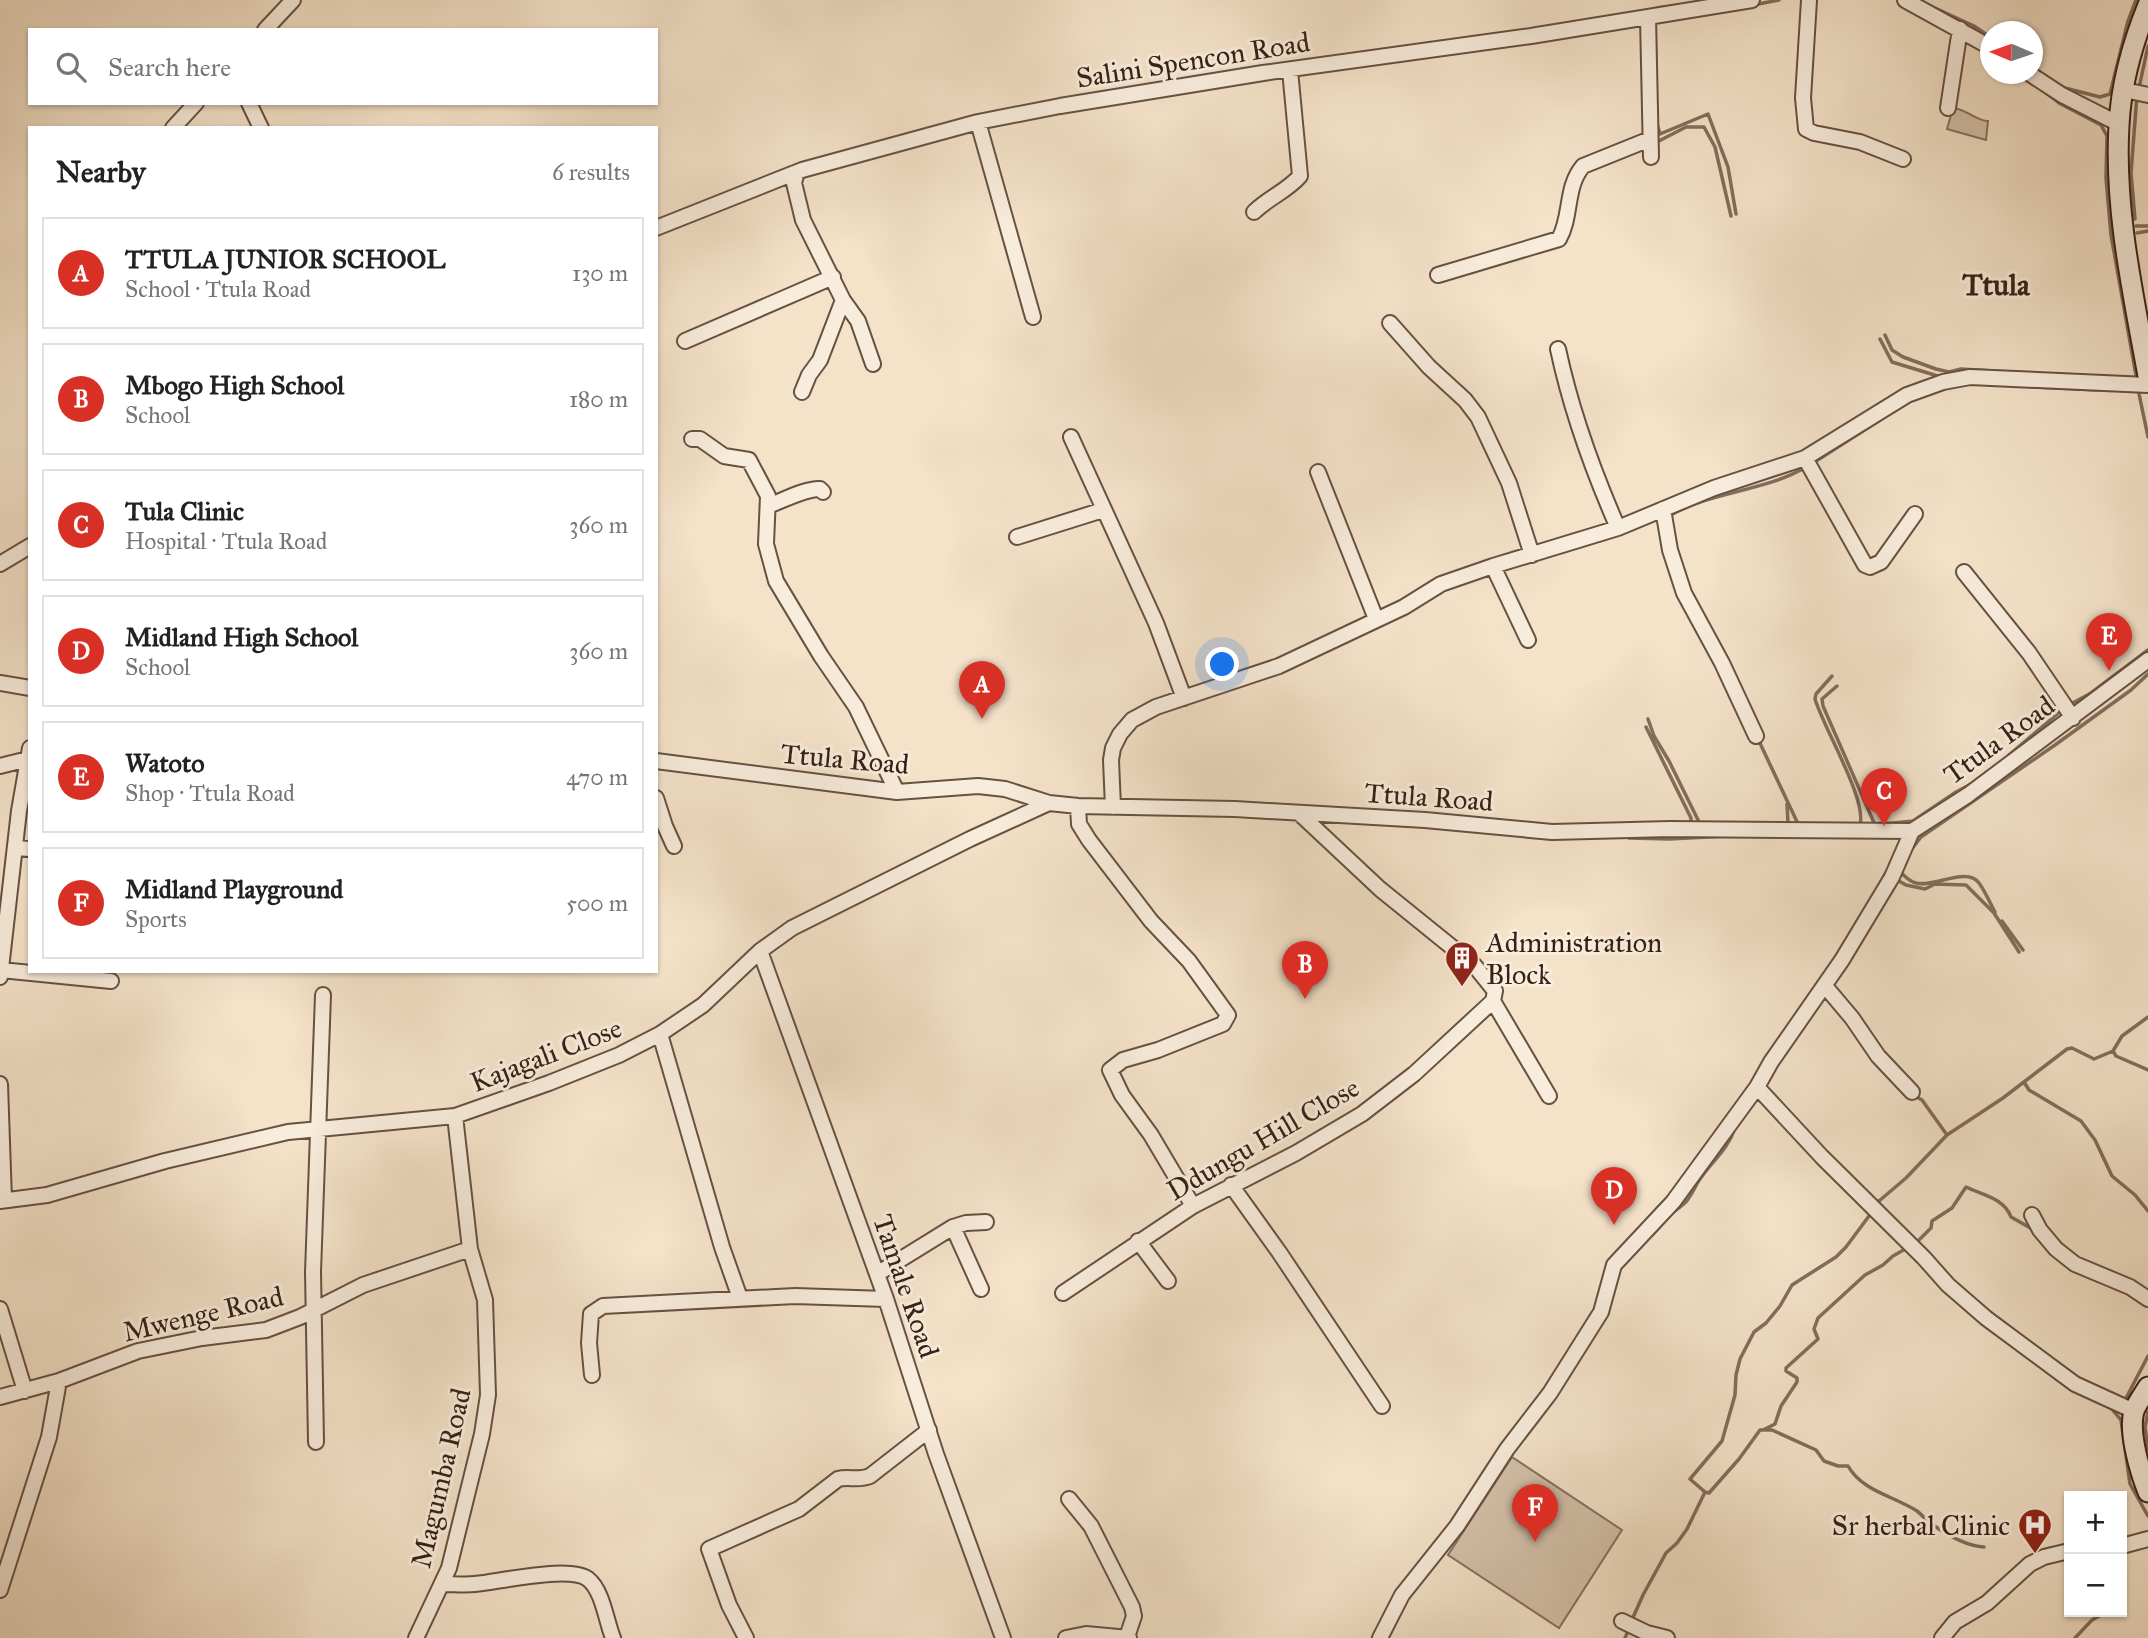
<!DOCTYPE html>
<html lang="en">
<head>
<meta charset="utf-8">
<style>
	body { margin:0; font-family:"IM FELL Great Primer",serif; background:#f6f6f6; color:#222 }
	.controls { position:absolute; right:21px; bottom:21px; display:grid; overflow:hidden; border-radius:0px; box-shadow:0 2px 5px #0004 }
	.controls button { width:63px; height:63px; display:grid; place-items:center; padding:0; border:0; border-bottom:2px solid #e0e0e0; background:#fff; color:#222; font:35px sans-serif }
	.compass { position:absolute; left:1980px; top:21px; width:63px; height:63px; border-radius:50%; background:#fff; box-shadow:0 2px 5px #0004; rotate:272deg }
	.you { position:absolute; left:1223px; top:665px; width:24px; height:24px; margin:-18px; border:5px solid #fff; border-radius:50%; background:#1a73e8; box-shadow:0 0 0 10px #1a73e833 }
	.badge { display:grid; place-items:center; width:46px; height:46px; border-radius:50%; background:#d93025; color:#fff; font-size:23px; font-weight:700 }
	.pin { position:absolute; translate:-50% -58px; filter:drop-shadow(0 2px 4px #0008) }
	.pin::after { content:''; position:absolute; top:37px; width:24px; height:21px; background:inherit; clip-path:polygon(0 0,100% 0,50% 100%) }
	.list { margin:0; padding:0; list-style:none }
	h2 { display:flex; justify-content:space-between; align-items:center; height:91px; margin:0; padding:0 28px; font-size:30px }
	h2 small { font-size:23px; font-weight:400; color:#767676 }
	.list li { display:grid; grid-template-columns:46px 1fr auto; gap:21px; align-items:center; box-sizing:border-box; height:112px; margin:0 14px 14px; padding:0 14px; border:2px solid #e0e0e0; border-radius:0px }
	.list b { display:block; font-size:26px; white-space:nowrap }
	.list p { margin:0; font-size:23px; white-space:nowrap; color:#767676 }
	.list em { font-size:23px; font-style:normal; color:#767676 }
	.icon { flex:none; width:38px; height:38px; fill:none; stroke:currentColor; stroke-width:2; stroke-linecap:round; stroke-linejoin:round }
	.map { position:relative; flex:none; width:2148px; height:1638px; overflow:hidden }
	.search { position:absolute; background:#fff; box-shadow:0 2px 5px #0004; left:28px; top:28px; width:630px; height:77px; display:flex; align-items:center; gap:18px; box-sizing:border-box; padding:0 24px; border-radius:0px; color:#767676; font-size:26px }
	.panel { position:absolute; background:#fff; box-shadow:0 2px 5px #0004; left:28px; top:126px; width:630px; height:847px; border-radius:0px }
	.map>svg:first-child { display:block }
	.green { fill:#d4c1aa; stroke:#867160; stroke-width:2 }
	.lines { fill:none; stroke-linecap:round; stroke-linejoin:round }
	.stream { stroke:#826d5c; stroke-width:3.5 }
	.street-casing { stroke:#665142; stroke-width:18 }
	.secondary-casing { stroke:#372115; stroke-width:23 }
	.street { stroke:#f8ecdc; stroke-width:14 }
	.secondary { stroke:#f8ecdc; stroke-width:19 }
	.labels { text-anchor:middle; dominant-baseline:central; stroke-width:6; stroke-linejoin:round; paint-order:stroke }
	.street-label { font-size:28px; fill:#372115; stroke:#f8ecdc }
	.poi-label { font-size:28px; fill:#372115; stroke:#f8ecdc; text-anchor:start }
	.neighbourhood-label { font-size:30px; font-weight:bold; fill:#372115; stroke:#f8ecdc }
</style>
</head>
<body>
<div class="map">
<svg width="2148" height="1638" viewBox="0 0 2148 1638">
	<rect width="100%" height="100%" fill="#f4e2c9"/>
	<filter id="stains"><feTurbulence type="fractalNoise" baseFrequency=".00286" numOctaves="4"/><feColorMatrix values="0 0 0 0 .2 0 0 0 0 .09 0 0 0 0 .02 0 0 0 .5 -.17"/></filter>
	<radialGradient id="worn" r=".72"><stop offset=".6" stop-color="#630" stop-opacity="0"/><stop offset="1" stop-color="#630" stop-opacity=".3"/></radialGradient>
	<!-- green -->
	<path class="green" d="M1953 108C1968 110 1977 121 1988 121L1986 140 1947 129Z
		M1512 1457 1622 1530 1559 1628 1448 1555Z"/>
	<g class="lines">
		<!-- stream -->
		<path class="stream" d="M1924 3 1974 26 1990 37
			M1753 5 1779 0
			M1657 8 1679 5
			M2018 74 2028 80
			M2061 87 2100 97 2110 94 2128 21 2136 0
			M2040 88 2059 103 2101 125 2107 136 2106 178 2111 235 2137 381
			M2139 88 2148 46
			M1657 124 1660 134 1708 114 1728 167 1736 214
			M1655 143 1686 127H1704L1715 147 1731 216
			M2135 219 2131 173 2137 95
			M2136 226H2148
			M2137 233 2148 231
			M1885 335 1892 350 1903 357 1936 369 1949 372 1961 369 2009 372
			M1880 339 1892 362 1941 377
			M2036 387 2098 390
			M2138 389 2148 437
			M1813 463 1880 420
			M1669 516C1711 491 1764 492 1806 467
			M1832 676 1816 694 1815 699C1824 729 1867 799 1860 825
			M1837 686 1822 699 1823 706 1875 825
			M2069 705 2091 693 2148 650
			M1648 719 1654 736 1669 761 1700 824
			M1646 727 1691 818V825
			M1758 739 1799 826
			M2009 755 2062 710
			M1884 824 1913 821 1956 792 1973 783
			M1784 825 1788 823 1787 804
			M1629 838 1669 839 1728 836
			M1911 850 1921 837 2055 745 2131 690 2148 674
			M1900 872C1903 874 1909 882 1916 883 1933 888 1967 866 1979 883 1985 891 1990 903 1995 912
			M1897 880 1906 885 1925 889 1935 884 1966 885 1994 913 2019 952
			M1880 884 1893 859
			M2002 921 2023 950
			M2113 1051 2116 1056 2148 1070
			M2024 1082 2029 1090 2081 1121 2095 1140 2112 1176 2135 1195 2148 1211
			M1748 1089 1757 1075
			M1913 1095 1922 1100 1947 1135
			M1874 1201H1879L1906 1178 1947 1135 2003 1098 2067 1049 2072 1048 2094 1059 2113 1051 2122 1036 2148 1017
			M1669 1215C1688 1202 1688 1201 1698 1182 1710 1163 1728 1150 1735 1128
			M1652 1235 1660 1226
			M1916 1243 1931 1228 1932 1221 1952 1208 1966 1187C1982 1195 2004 1198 2011 1217L2034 1230
			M2124 1402 2148 1356
			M2111 1408 2121 1420 2130 1484 2148 1516
			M2148 1412 2145 1427 2148 1450
			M1765 1429 1775 1424 1781 1406 1797 1382V1378L1786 1371V1368L1818 1339 1814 1329 1818 1318 1865 1275 1883 1265 1893 1256 1907 1248
			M1705 1492 1690 1479 1722 1441 1735 1395 1736 1375 1740 1359 1754 1332 1766 1323 1780 1306 1792 1285 1836 1257 1846 1247 1872 1212
			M2035 1554 2050 1548
			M1631 1622 1643 1595 1666 1553 1677 1543 1687 1529 1705 1492 1709 1493 1739 1459 1760 1430H1772L1816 1450 1824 1461 1838 1466H1848C1862 1491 1894 1496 1917 1511 1921 1514 1925 1519 1929 1522 1944 1533 1965 1546 1984 1547
			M1625 1638 1629 1629
			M2075 1638 2092 1620 2106 1612"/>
		<!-- street casing -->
		<g class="street-casing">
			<path id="street" d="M1809 0 1803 98 1806 129 1814 133 1860 142 1903 159
				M1905 0 1990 47
				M1648 17 1651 157
				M265 30 293 0
				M2030 74 2062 95 2119 124
				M2124 90 2148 95
				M249 103 261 128
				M1948 108 1960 29
				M978 122 1033 317
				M173 128 196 103
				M797 172 794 183 803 220 843 300 858 321 873 364
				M1254 212C1268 198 1287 191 1300 176L1290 70
				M656 228 802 170 978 122 1060 106 1263 73 1531 36 1752 0
				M1438 275 1559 239C1572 216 1565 187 1583 166L1650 139
				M1390 323 1429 367 1465 400 1478 417 1509 483 1532 555
				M685 341 833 277
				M1558 349C1571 410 1593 471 1618 528
				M802 392 809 375 820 360 843 300
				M1071 437 1156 623 1184 698
				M692 439H700L724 456 749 460 768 496 766 544 776 581 821 656 856 707 897 792
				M1805 458 1865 565 1870 567 1881 562 1915 514
				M1318 472 1376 619
				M770 505C784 500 807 488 820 489L823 492
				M1663 509 1670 550 1684 593 1722 663 1756 736
				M1017 537 1103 510
				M0 564 30 546
				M1493 566 1528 640
				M1964 572 2029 653 2073 718
				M0 683 30 688
				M656 761 897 792 978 786 1005 789 1049 803 1078 806 1235 809 1425 820 1552 832 1670 829 1912 831 1968 795 2148 660
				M0 766 28 759
				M656 798 665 826 674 846
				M1078 806 1079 824 1089 840 1151 921 1189 961 1228 1015 1223 1024 1158 1050 1123 1060 1110 1070 1122 1095 1151 1135 1193 1206
				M1113 807 1111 760 1113 748 1120 734 1132 720 1156 707 1279 666 1404 607 1441 584 1493 566 1618 528 1714 488 1805 458 1907 395 1943 382 1970 377 2148 385
				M15 848 30 849
				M760 951 886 1299 936 1454 1003 1638
				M1 970 111 981
				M0 977 19 811 30 748
				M1825 986 1852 1018 1878 1056 1912 1092
				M1493 1001 1549 1096
				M660 1034 722 1247 740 1298
				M0 1084 4 1200
				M1757 1087 1822 1157 1924 1258 1948 1285 1986 1318 2075 1384 2134 1411
				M1231 1185 1279 1252 1382 1406
				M0 1201 47 1195 165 1161 288 1132 455 1116 549 1083 619 1055 660 1034 703 1005 760 951 792 928 970 839 1049 803
				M2032 1215 2040 1230 2056 1249 2075 1264 2130 1287 2148 1299
				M953 1227 981 1289
				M1138 1241 1168 1281
				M877 1274 953 1227 966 1223 986 1222
				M1063 1293 1193 1206 1296 1153 1362 1114 1414 1074 1493 1001 1495 991 1474 965 1380 889 1300 814
				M0 1309 25 1391
				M592 1375 589 1343 591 1314 603 1306 795 1296 886 1299
				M0 1397 59 1381 138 1351 202 1338 266 1330 300 1317 363 1285 470 1249
				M316 1442 313 1272 323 995
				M1069 1499 1091 1526 1132 1607 1134 1616 1127 1637
				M2122 1546 2148 1539
				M443 1584C454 1584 465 1585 475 1584 499 1582 569 1565 588 1579 603 1591 606 1621 613 1638
				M0 1590 49 1437 59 1381
				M1622 1621 1647 1633 1667 1638
				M416 1638 449 1568 482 1434 488 1395 485 1300 470 1249 455 1116
				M746 1638 729 1605 709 1549 799 1509 838 1479C849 1476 858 1481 870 1476L929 1430
				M1066 1638 1086 1634 1129 1638
				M1380 1638 1402 1595 1457 1526 1507 1449 1550 1393 1601 1312 1614 1265 1673 1202 1757 1087 1771 1062 1842 960 1892 877 1912 831
				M1942 1638 1955 1622 1987 1603 2030 1564 2044 1557 2069 1551"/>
		</g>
		<!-- secondary casing -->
		<g class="secondary-casing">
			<path id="secondary" d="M2148 5C2133 42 2121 84 2119 125 2114 209 2133 293 2148 376
				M2148 1387C2144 1394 2137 1403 2134 1411 2128 1432 2140 1472 2148 1492"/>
		</g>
		<!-- street -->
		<use href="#street" class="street"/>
		<!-- secondary -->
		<use href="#secondary" class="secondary"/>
	</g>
	<!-- icons -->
	<defs>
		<g id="building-pin" transform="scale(1.75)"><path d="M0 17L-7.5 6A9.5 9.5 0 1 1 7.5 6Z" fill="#8f2418" stroke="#f8ecdc"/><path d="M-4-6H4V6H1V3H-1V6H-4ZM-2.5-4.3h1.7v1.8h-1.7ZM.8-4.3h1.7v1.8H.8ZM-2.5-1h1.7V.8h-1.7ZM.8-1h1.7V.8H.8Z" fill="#fff"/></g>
		<g id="hospital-pin" transform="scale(1.75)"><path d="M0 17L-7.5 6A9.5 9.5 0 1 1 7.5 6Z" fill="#8f2418" stroke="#f8ecdc"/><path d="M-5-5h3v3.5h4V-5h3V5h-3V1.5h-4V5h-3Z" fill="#fff"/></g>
	</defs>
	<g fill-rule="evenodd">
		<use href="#building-pin" x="1462" y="958"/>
		<use href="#hospital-pin" x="2035" y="1525"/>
	</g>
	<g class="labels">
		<!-- street labels -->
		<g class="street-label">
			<text transform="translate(1193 60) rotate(-9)">Salini Spencon Road</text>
			<text transform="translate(1999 740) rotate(-36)">Ttula Road</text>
			<text transform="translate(845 759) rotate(5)">Ttula Road</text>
			<text transform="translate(1429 797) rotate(4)">Ttula Road</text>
			<text transform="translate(546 1055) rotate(-21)">Kajagali Close</text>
			<text transform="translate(1263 1139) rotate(-30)">Ddungu Hill Close</text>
			<text transform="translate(906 1286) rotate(71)">Tamale Road</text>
			<text transform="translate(203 1314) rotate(-13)">Mwenge Road</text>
			<text transform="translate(441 1478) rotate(-77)">Magumba Road</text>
		</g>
		<!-- poi labels -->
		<g class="poi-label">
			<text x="1486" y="942">Administration<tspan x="1486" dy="32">Block</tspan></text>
			<text x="2010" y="1525" text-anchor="end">Sr herbal Clinic</text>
		</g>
		<!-- neighbourhood labels -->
		<g class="neighbourhood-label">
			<text x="1996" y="285">Ttula</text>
		</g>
	</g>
	<rect width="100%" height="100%" filter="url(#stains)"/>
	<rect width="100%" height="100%" fill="url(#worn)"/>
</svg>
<div class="controls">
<button>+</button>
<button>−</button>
</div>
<svg class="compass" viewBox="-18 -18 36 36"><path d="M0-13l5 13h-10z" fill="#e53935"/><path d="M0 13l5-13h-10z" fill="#767676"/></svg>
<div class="you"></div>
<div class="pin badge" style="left:982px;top:719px">A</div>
<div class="pin badge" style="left:1305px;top:999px">B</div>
<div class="pin badge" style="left:1884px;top:826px">C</div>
<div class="pin badge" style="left:1614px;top:1225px">D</div>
<div class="pin badge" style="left:2109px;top:671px">E</div>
<div class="pin badge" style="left:1535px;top:1542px">F</div>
<div class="search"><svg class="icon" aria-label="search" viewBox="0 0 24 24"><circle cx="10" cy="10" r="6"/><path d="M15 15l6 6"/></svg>Search here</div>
<section class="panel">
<h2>Nearby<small>6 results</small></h2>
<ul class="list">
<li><span class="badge">A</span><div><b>TTULA JUNIOR SCHOOL</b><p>School · Ttula Road</p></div><em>130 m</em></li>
<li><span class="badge">B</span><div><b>Mbogo High School</b><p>School</p></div><em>180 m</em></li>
<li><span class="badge">C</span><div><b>Tula Clinic</b><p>Hospital · Ttula Road</p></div><em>360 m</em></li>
<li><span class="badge">D</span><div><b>Midland High School</b><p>School</p></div><em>360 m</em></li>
<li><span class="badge">E</span><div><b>Watoto</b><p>Shop · Ttula Road</p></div><em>470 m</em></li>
<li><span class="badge">F</span><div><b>Midland Playground</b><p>Sports</p></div><em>500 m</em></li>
</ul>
</section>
</div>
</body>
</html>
